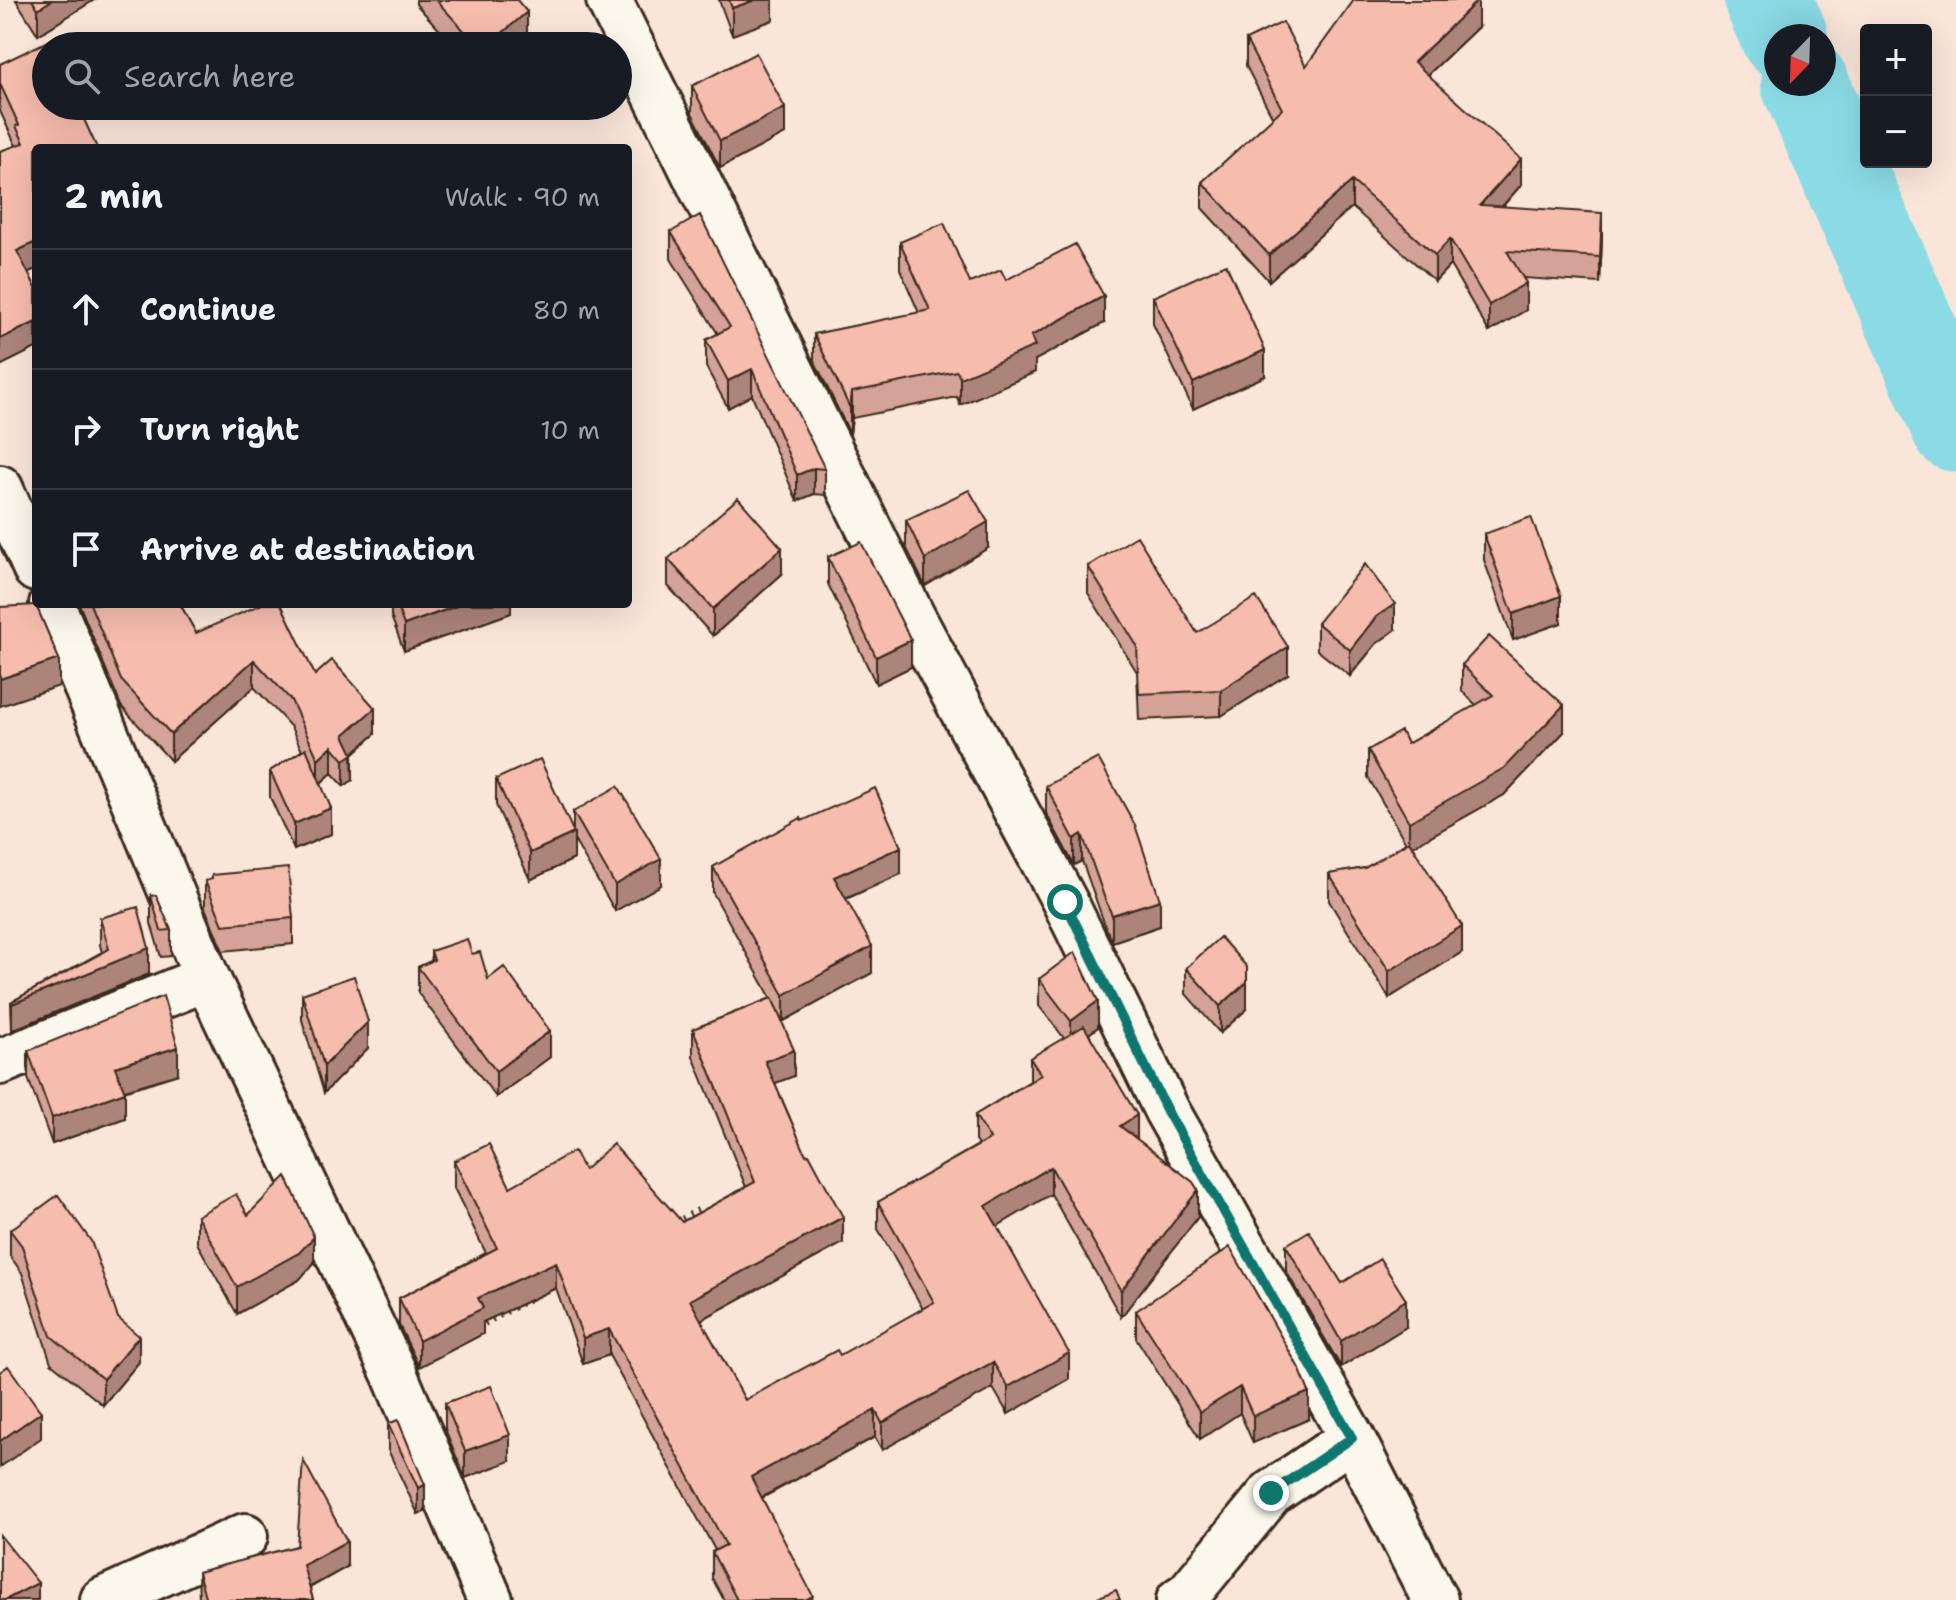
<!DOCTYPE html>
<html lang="en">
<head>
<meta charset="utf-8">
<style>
	body { margin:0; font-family:"Shantell Sans",sans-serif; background:#20242c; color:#f1f3f6 }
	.controls { position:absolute; right:24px; top:24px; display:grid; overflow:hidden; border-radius:8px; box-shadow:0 8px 32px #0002 }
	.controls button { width:72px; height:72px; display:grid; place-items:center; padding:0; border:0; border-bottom:2px solid #363941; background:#171b24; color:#f1f3f6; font:40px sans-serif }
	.compass { position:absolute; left:1764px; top:24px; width:72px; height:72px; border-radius:50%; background:#171b24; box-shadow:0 8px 32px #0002; rotate:203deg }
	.stop { position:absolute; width:24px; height:24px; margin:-18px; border:6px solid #0f766e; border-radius:50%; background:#fff }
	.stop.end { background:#0f766e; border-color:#fff; box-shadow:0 2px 8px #0008 }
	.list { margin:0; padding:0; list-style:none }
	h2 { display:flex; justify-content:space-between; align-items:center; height:104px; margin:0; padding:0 32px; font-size:34px }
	h2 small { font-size:26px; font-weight:400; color:#9ea1a6 }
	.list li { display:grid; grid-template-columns:52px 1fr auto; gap:24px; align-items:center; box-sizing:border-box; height:120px; padding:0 32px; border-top:2px solid #363941 }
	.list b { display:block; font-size:30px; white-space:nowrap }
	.list em { font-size:26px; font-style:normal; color:#9ea1a6 }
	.icon { flex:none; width:44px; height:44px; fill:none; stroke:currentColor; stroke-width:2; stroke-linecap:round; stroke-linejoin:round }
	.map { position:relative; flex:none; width:1956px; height:1600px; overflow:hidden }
	.search { position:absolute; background:#171b24; box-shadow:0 8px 32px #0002; left:32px; top:32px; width:600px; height:88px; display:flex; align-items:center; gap:20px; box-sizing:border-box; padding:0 28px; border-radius:44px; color:#9ea1a6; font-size:30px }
	.panel { position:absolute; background:#171b24; box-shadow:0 8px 32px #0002; left:32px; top:144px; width:600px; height:464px; border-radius:8px }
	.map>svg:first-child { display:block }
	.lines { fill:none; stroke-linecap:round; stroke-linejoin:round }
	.river { stroke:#8adbe5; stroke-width:88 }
	.street-casing { stroke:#3b2a1e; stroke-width:50 }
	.path { stroke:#3b2a1e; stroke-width:5; stroke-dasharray:2 6; stroke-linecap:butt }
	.street { stroke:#fbf7ec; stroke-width:44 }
	.wall { fill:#d4a296; stroke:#3b2a1e; stroke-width:2 }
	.shaded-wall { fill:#ac847a; stroke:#3b2a1e; stroke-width:2 }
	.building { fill:#f6bcae; stroke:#3b2a1e; stroke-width:2 }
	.route { stroke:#0f766e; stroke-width:10 }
</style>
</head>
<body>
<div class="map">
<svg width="1956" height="1600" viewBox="0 0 1956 1600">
	<rect width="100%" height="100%" fill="#fae5d9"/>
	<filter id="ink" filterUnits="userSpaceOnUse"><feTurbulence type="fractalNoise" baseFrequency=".0125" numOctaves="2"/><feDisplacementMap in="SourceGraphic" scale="16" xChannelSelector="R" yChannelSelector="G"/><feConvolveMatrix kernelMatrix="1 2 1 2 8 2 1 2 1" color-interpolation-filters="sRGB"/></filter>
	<g filter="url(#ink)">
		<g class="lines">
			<!-- river -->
			<path class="river" d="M1768 0 1784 36
				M1805 84 1956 428"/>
			<!-- street casing -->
			<g class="street-casing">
				<path id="street" d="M609 0 912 616 1065 902 1167 1111 1352 1438 1435 1600
					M0 488 36 569
					M52 604 207 978 394 1373 490 1600
					M0 1062 207 978
					M103 1600 245 1536
					M1179 1600 1189 1593 1271 1493 1352 1438"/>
			</g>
			<!-- path -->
			<path class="path" d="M675 1222 702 1207
				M478 1328 529 1300"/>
			<!-- street -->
			<use href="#street" class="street"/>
		</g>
		<!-- wall -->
		<path class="wall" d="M16 0H94L38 35Z
			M416 0H517L527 38 518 46H454L416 4Z
			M719 0H773V20L732 35Z
			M1478 27 1428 75 1521 185 1503 206 1602 239 1600 283 1524 278 1526 310 1489 332 1450 265 1435 281 1352 207 1269 281 1202 208V182L1273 118 1246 66V40L1306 66Z
			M0 64 36 148V269L28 272 36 288V348L0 366V151L16 146 0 111Z
			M692 86 785 134 720 168 692 113Z
			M671 232 825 469V495L814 494 797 501 752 395 728 408 706 367V340L718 334 671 259Z
			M900 242 970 283 1006 280 1104 323 1035 360V372L960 405 957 397 852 418 850 434 814 360V334L919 313 900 269Z
			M1153 297 1265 376 1193 409 1153 324Z
			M906 520 988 548 925 586 906 547Z
			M1484 534 1561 623 1513 640 1484 560Z
			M828 557 911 667 876 684 828 584Z
			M668 559 782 574 713 636 668 586Z
			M1088 566 1197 633 1288 674 1221 716 1139 720 1137 672 1088 593Z
			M79 604H180L196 633 315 675 375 734 353 754V780L344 786 332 773 321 783 331 834 294 850 270 797V771L302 751 291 727 254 687 171 761 121 706Z
			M391 604H511V613L404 651 391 616Z
			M1317 623 1395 630 1376 644 1350 676 1317 650Z
			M1462 665 1564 732 1504 795 1413 846 1462 952 1389 998 1329 901V874L1365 868 1406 843 1368 777V750L1407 744 1476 705 1462 691Z
			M496 779 573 831V812L661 885 615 911 574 840V859L530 880 496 805Z
			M1046 786 1160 926 1112 942 1106 928 1082 861 1074 865 1046 813Z
			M802 821 901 874 846 899 872 973 784 1021 774 1004 794 1076 775 1083 843 1243 701 1320 745 1400 840 1355 923 1309 878 1229V1202L978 1145 975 1141V1115L1030 1081V1058L1064 1038 1039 1006V979L1098 1027 1089 1034 1137 1139 1198 1217 1121 1317 1051 1194 997 1226 1069 1379 1008 1414 993 1388 882 1450 875 1437 762 1498 813 1600H724L712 1578V1552L715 1550 609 1355 583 1364 556 1288 483 1322V1334L419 1367 399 1325V1298L486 1253 454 1188V1161L510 1187 584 1170 682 1222 746 1187 693 1056V1029L771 998 713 893V867Z
			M205 881 293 918V944L223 951 205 908Z
			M151 896 171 930V956L161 957 151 923Z
			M100 918 149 974 12 1030 11 1002 102 952 100 945Z
			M431 951 472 954 488 979 550 1057 496 1097 418 993V967L431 961Z
			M1186 968 1247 1009 1220 1033 1186 994Z
			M302 994 368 1048 324 1093 302 1020Z
			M28 1051 178 1074 124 1091 125 1118 52 1144 28 1078Z
			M248 1215 314 1263 299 1280 237 1314 197 1243V1216Z
			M10 1230 118 1318 139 1362 103 1405 51 1363 22 1273 10 1256Z
			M1286 1245 1342 1283 1406 1327 1341 1367 1286 1271Z
			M1136 1311 1309 1419 1253 1443 1240 1413 1200 1439 1136 1338Z
			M445 1403 510 1461 465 1478 445 1429Z
			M398 1420 425 1511 418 1514 388 1450V1424Z
			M297 1546 347 1567 310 1588 313 1600H199L198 1572Z"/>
		<!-- shaded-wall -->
		<path class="shaded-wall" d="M52 0H94L38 35V9Z
			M755 0H773V20L732 35V8Z
			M1478 0V27L1414 88V62Z
			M527 12V38L518 46H487Z
			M785 108V134L720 168V141Z
			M1521 159V185L1480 231V205Z
			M1352 181V207L1269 281V255Z
			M1602 213V239L1600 283V257Z
			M1450 239V265L1435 281V255Z
			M36 242V269L17 277V251Z
			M1526 283V310L1489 332V305Z
			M1104 296V323L1035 360V372L960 405V378L1031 336Z
			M36 322V348L0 366V339Z
			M1265 350V376L1193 409V383Z
			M752 369V395L728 408V381Z
			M852 392V418L850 434V408Z
			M814 468V494L797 501V475Z
			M988 522V548L925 586V559Z
			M782 548V574L713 636V609Z
			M1561 596V623L1513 640V614Z
			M462 604H511V613L404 651V625Z
			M1395 604V630L1376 644 1350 676V650L1376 617Z
			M911 640V667L876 684V657Z
			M1288 647V674L1221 716V690Z
			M59 659V686L0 706V679Z
			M254 660V687L171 761V734Z
			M1564 705V732L1504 795 1409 848V822Z
			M375 708V734L352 754 353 780 344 786V735Z
			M332 746V773L318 785V759Z
			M331 808V834L294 850V824Z
			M574 833V859L530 880V853Z
			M1082 834V861L1074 865V839Z
			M901 847V874L834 904V877Z
			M661 859V885L615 911V885Z
			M1160 900V926L1112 942V915Z
			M1462 926V952L1389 998V971Z
			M872 946V973L784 1021V995Z
			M149 948V974L12 1030V1004Z
			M1247 982V1009L1220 1033V1006Z
			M1098 1001V1027L1071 1047V1021Z
			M368 1022V1048L324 1093V1066Z
			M550 1031V1057L496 1097V1071Z
			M178 1047V1074L115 1093V1067Z
			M794 1050V1076L765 1087V1061Z
			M125 1092V1118L52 1144V1118Z
			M1137 1115V1142L1120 1126Z
			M1051 1167V1194L986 1233V1206Z
			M1198 1190V1217L1121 1317V1291Z
			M843 1217V1243L690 1326V1300Z
			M314 1237V1263L299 1280 237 1314V1287Z
			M556 1262V1288L483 1322V1334L419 1367V1341L478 1298Z
			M1406 1300V1327L1341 1367V1341Z
			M609 1329V1355L583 1364V1338Z
			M139 1336V1362L103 1405V1379Z
			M1069 1353V1379L1008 1414V1387Z
			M993 1362V1388L882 1450V1423Z
			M1240 1387V1413L1200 1439V1412Z
			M1309 1392V1419L1253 1443V1416Z
			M875 1410V1437L751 1503V1477Z
			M41 1412V1438L0 1467V1441Z
			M510 1435V1461L465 1478V1451Z
			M425 1485V1511L418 1514V1488Z
			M347 1541V1567L303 1591V1565Z
			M38 1583V1600H5Z"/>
		<!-- building -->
		<path class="building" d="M32 0H52L38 9Z
			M436 0H517L527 12 487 46H478Z
			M729 0H755L732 8Z
			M1354 0H1478L1414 62 1521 159 1480 205 1602 213 1600 257 1507 251 1526 283 1489 305 1450 239 1435 255 1352 181 1269 255 1202 182 1282 109 1246 40 1283 22 1306 66Z
			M48 41 50 46H46V106H78L97 148H36V242L17 251 36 288V322L0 339V151L24 143 16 126 19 125 0 84V64Z
			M756 53 785 108 720 141 692 86Z
			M700 215 825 469 814 468 797 475 752 369 728 381 706 340 730 327 671 232Z
			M944 223 970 283 1001 270 1006 280 1075 244 1104 296 1031 336 1035 346 960 378 957 371 852 392 850 408 814 334 930 310 900 242Z
			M1226 264 1265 350 1193 383 1153 297Z
			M969 490 988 522 925 559 906 520Z
			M738 498 782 548 713 609 668 559Z
			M1531 517 1561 596 1513 614 1484 534Z
			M1137 536 1197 633 1256 597 1288 647 1221 690 1139 694 1137 646 1088 566Z
			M861 542 911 640 876 657 828 557Z
			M1365 564 1395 604 1376 617 1350 650 1317 623Z
			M90 604H180L196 633 262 604H281L315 675 332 660 375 708 344 735 353 754 344 760 332 746 318 759 291 700 254 660 171 734 121 680Z
			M396 604H462L404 625Z
			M36 605 59 659 0 679V607Z
			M1489 636 1564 705 1504 768 1409 822 1368 750 1401 731 1407 744 1493 695 1462 665Z
			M306 748 331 808 294 824 270 771Z
			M1098 758 1135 825 1160 900 1112 915 1106 902 1082 834 1074 839 1046 786Z
			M540 759 574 833 530 853 496 779Z
			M618 786 661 859 615 885 573 812Z
			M875 788 901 847 834 877 872 946 784 995 713 867 801 818 802 821Z
			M1409 841 1462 926 1389 971 1329 874 1365 868Z
			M288 868 293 918 223 925 205 881 212 879V875Z
			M156 895 171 930 161 931 151 896Z
			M138 907 149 948 12 1004 11 1002 109 949 100 918Z
			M1220 937 1247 967V982L1220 1006 1186 968Z
			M467 939 472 954 480 952 488 979 504 967 550 1031 496 1071 418 967 434 960 431 951Z
			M1075 952 1098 1001 1071 1021 1039 979Z
			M354 976 368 1022 324 1066 302 994Z
			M163 996 178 1047 115 1067 125 1092 52 1118 28 1051Z
			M772 998 794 1050 765 1061 806 1155 809 1154 843 1217 690 1300 745 1400 837 1350 840 1355 934 1302 878 1202 990 1139 975 1115 1041 1075 1030 1058 1084 1026 1137 1115 1120 1126 1193 1182 1198 1190 1121 1291 1051 1167 986 1206 1069 1353 1008 1387 993 1362 882 1423 875 1410 751 1477 813 1596 805 1600H737L712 1552 726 1545 609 1329 583 1338 556 1262 478 1298 483 1308 419 1341 399 1298 497 1248 454 1161 489 1144 510 1187 574 1151 584 1170 613 1144 682 1222 755 1182 693 1029Z
			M286 1176 314 1237 299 1253 237 1287 197 1216 236 1194 248 1215Z
			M58 1195 91 1241 118 1318 139 1336 103 1379 51 1336 22 1246 10 1230Z
			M1309 1231 1342 1283 1380 1259 1406 1300 1341 1341 1286 1245Z
			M1230 1247 1300 1370 1309 1392 1253 1416 1240 1387 1200 1412 1136 1311Z
			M8 1366 41 1412 0 1441V1372Z
			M491 1386 510 1435 465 1451 445 1403Z
			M398 1420 425 1485 418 1488 388 1424Z
			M303 1460 347 1541 303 1565 313 1600H206L198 1572 297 1546Z
			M0 1535 38 1583 5 1600H0Z
			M1116 1590 1120 1600H1092Z"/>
	</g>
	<g class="lines" filter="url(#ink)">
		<!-- route -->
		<path class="route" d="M1065 902 1167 1111 1352 1438 1271 1493"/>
	</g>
</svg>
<div class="controls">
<button>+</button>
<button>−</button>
</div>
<svg class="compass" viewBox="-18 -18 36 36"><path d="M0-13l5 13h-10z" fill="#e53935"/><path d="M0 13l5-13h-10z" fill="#9ea1a6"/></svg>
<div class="stop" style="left:1065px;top:902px"></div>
<div class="stop end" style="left:1271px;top:1493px"></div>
<div class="search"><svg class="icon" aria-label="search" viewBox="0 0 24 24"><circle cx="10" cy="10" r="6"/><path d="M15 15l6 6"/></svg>Search here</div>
<section class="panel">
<h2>2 min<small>Walk · 90 m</small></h2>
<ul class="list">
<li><svg class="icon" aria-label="ahead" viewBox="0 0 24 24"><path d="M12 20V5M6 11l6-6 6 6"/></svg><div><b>Continue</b></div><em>80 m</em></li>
<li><svg class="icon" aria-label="right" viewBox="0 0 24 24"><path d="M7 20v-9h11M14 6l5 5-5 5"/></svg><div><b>Turn right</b></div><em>10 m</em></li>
<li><svg class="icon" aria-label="arrive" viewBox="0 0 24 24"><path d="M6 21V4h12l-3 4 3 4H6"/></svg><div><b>Arrive at destination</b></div></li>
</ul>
</section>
</div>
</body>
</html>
